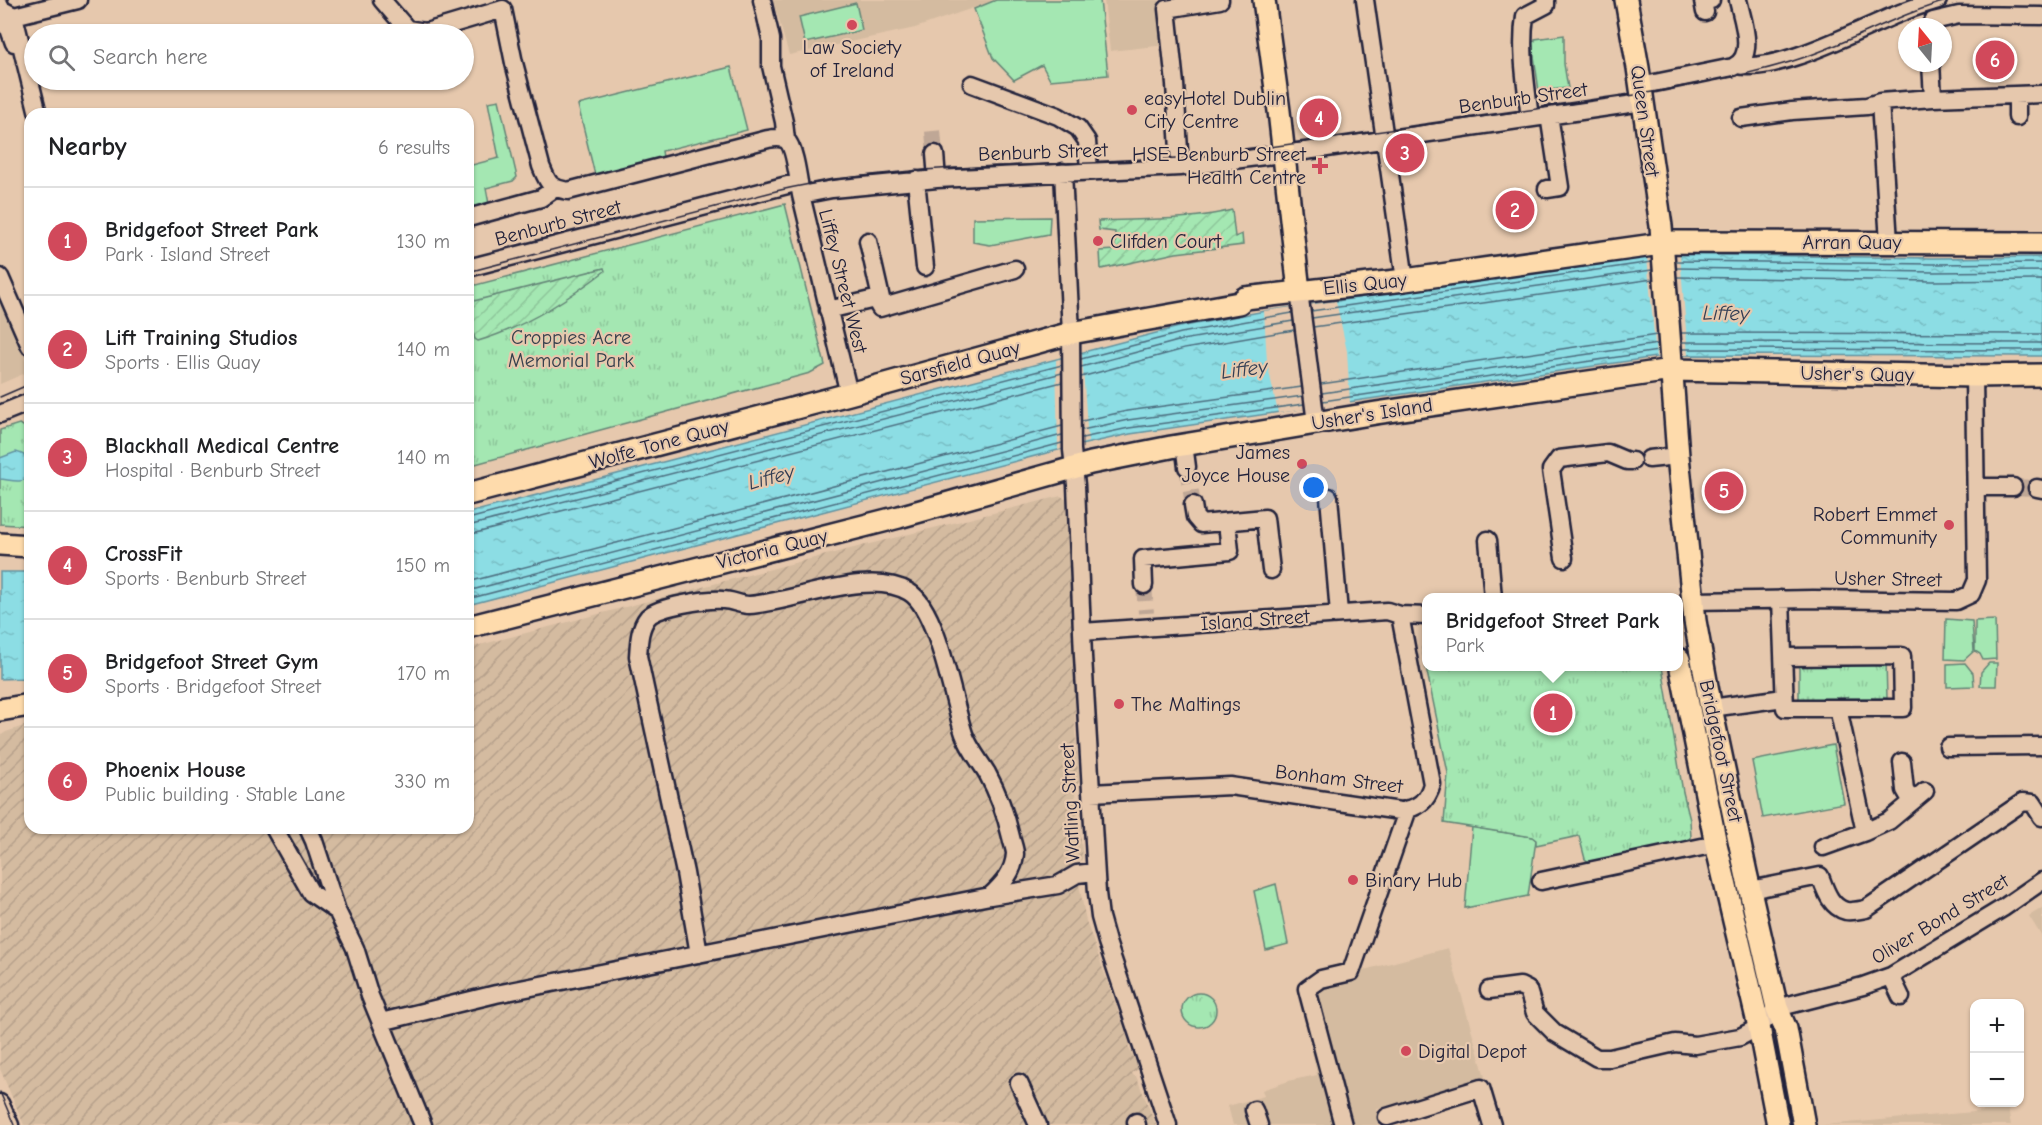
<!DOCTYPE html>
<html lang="en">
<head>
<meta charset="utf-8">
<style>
	body { margin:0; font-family:"Comic Neue",sans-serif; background:#f6f6f6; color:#202124 }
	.controls { position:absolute; right:18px; bottom:18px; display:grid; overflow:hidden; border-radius:12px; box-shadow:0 2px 4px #0004 }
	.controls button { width:54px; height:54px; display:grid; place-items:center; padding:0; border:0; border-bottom:2px solid #e0e0e0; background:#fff; color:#202124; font:30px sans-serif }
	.compass { position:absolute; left:1898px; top:18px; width:54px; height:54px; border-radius:50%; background:#fff; box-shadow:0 2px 4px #0004; rotate:342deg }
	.you { position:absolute; left:1314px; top:488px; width:21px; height:21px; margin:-15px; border:4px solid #fff; border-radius:50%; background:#1a73e8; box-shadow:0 0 0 9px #1a73e833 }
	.badge { display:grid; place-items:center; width:39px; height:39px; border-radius:50%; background:#d1495b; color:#fff; font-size:20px; font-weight:700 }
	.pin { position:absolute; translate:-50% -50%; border:3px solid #fff; box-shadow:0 2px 6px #0006 }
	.popup { position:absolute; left:1422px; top:593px; width:261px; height:78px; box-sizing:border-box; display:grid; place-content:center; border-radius:12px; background:#fff; filter:drop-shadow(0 2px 4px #0005); font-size:20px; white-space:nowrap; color:#757577 }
	.popup b { font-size:22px; color:#202124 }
	.popup::after { content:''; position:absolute; left:50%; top:100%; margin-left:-12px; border:12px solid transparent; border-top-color:#fff }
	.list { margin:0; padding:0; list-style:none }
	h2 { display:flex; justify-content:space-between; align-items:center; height:78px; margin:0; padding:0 24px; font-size:26px }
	h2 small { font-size:20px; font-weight:400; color:#757577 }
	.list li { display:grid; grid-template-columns:39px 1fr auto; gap:18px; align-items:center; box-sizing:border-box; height:108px; padding:0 24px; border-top:2px solid #e0e0e0 }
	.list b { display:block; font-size:22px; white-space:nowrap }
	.list p { margin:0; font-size:20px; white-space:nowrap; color:#757577 }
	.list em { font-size:20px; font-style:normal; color:#757577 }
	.icon { flex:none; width:33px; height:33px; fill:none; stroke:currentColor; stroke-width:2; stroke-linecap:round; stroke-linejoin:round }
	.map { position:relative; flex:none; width:2042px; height:1125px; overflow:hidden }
	.search { position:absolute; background:#fff; box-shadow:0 2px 4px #0004; left:24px; top:24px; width:450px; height:66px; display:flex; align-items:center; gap:15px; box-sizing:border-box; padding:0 21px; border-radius:33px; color:#757577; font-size:22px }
	.panel { position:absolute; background:#fff; box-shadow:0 2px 4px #0004; left:24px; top:108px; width:450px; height:726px; border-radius:18px }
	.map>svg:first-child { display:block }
	.built { fill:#d4bba0 }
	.industrial { fill:url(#industrial-furrows) }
	.grass { fill:#a4e7b2; stroke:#638476; stroke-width:1.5 }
	.park { fill:url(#park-tufts); stroke:#638476; stroke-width:1.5 }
	.garden { fill:url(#garden-furrows); stroke:#638476; stroke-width:1.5 }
	.water { fill:url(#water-ripples); stroke:#6292a0; stroke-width:1.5 }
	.pier { fill:#e6c8ad }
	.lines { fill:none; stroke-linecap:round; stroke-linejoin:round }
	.shore { stroke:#4c6d7f; stroke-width:1.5 }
	.minor-tunnel { stroke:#bfa796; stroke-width:16; stroke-dasharray:16 8; stroke-linecap:butt }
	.minor-casing { stroke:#22223b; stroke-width:21 }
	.major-casing { stroke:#22223b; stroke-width:26 }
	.minor { stroke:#e6c8ad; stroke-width:16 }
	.major { stroke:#fedbac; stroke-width:21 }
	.tram { stroke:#22223b; stroke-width:1.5 }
	.poi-dot { fill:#d1495b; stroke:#e6c8ad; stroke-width:2 }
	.labels { text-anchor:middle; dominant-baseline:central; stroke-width:4.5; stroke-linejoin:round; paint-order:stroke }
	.poi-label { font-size:20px; fill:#22223b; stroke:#e6c8ad; text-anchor:start }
	.street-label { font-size:20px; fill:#22223b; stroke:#e6c8ad }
	.park-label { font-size:20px; fill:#36404d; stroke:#e6c8ad }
	.water-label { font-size:21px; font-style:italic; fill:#323e54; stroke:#e6c8ad }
</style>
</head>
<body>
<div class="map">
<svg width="2042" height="1125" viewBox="0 0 2042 1125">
	<defs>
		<pattern id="industrial-furrows" width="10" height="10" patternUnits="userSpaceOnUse" patternTransform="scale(1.5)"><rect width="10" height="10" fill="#d4bba0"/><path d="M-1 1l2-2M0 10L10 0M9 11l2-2" fill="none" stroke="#b6a08b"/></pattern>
		<pattern id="park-tufts" width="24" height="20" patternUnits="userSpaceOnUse" patternTransform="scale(1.5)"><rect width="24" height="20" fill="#a4e7b2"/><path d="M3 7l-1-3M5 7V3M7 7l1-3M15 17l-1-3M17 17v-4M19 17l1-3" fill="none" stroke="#8dc69a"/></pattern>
		<pattern id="garden-furrows" width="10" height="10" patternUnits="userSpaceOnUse" patternTransform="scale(1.5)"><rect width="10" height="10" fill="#a4e7b2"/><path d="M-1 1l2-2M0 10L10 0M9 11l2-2" fill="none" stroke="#8dc69a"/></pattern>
		<pattern id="water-ripples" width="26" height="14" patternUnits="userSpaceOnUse" patternTransform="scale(1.5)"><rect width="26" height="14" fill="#8cdde4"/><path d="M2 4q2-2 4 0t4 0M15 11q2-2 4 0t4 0" fill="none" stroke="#78bdc4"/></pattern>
	</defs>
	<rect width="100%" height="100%" fill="#e6c8ad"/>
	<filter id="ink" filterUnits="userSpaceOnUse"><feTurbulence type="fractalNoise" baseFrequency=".0167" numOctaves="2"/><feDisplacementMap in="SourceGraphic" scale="12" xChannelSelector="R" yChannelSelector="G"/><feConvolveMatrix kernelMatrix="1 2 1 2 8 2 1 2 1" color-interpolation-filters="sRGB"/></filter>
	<g filter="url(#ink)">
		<!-- built -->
		<path class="built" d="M773 0H996L915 28 789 55Z
			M1104 0H1159L1166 45 1110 51Z
			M0 304 9 320 30 371 0 384Z
			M2042 908V937L2029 916Z
			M1448 948 1485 1077 1377 1109 1381 1125H1233L1228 1106 1264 1096 1262 1090 1292 1080 1317 1075 1299 987Z
			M2008 1109 2011 1125H1824Z"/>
		<!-- industrial -->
		<path class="industrial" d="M1061 496 1068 501 1070 558 1075 613V727L1079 783 1074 786 1083 857 1082 860 1075 863 1086 921 1130 1045 1128 1046 1139 1069 1132 1073 1134 1076H1136L1156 1125H24L0 1069V736L6 732 30 724V828H468V648L790 564Z"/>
		<!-- grass -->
		<path class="grass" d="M996 0H1100L1108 75 1050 80 1042 65 1014 80 993 58 974 9Z
			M856 3 862 30 805 43 799 17Z
			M1564 35V64L1568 88 1539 91 1532 42 1535 41V39Z
			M731 67 747 130 662 151 663 157 595 175 578 105Z
			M499 100 517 177 513 181 486 188 489 204 468 209V166L499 158 488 102Z
			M1050 217 1049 234 990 245 973 242V218Z
			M1946 619 1972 621 1974 651 1964 660 1945 659Z
			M1995 620 1996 659 1983 660 1980 654 1975 651V621Z
			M1965 663 1973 673 1974 686 1947 687V664Z
			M1989 663H1997L1996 686H1980L1981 672Z
			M1833 745 1844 803 1763 818 1752 761Z
			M1472 827 1533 837 1536 840 1528 896 1465 908Z
			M1276 884 1288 944 1266 950 1254 891Z"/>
		<!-- park -->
		<path class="park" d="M785 204 825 365 810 373 468 466V287Z
			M19 424 30 429V526L0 524V430Z
			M1427 640V666L1662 667 1683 792 1690 820 1691 838 1682 843 1590 863 1585 859 1579 836 1536 845V840L1532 837 1444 823 1448 773 1422 648Z
			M1886 661 1887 698 1799 699V662Z
			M1182 1010a17 17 0 1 1 34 0a17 17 0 1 1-34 0Z"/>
		<!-- garden -->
		<path class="garden" d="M1232 210 1235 237 1242 234 1243 245 1176 253 1101 269 1100 251 1115 250V232L1099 230 1098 221C1143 219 1189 221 1232 210Z
			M604 268 605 271C567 300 524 328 478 341L475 339C471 327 464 314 470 302Z"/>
		<!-- water -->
		<path class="water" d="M1679 254 1933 258 2042 257V356L1688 355 1656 357 1130 434 1058 450 468 605V513L1179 327 1265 311 1647 257Z
			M16 452C30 455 31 464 30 477 21 484 11 480 0 479V458Z
			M0 572H30V678L0 679Z"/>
		<!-- pier -->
		<path class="pier" d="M1680 254 1688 355 1656 357 1647 257Z
			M1336 301 1347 351 1350 403 1278 413 1267 362 1264 311Z
			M1082 353 1088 442 1058 450 1056 360Z"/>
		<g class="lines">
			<!-- shore -->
			<path class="shore" d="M1676 261 1933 264 2042 263
				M1676 268 1933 272 2042 271
				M1677 277 1933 281 2042 280
				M1311 311 1652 262
				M1312 318 1652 270
				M1313 327 1653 279
				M1681 333 2042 334
				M1682 342 2042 343
				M1682 349 2042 350
				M1081 359 1181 333 1292 313
				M1081 367 1182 340 1293 321
				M1081 377 1184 349 1294 330
				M1321 384 1657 335
				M1322 393 1658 344
				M1323 401 1658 351
				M1082 421 1127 411 1302 387
				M1082 430 1128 420 1303 396
				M1082 438 1129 428 1304 404
				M468 519 1062 365
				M468 526 1062 373
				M468 535 1062 382
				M468 582 1062 426
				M468 591 1062 435
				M468 599 1062 443"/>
			<!-- minor-tunnel -->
			<path class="minor-tunnel" d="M933 131 935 154
				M1187 467 1193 505
				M2013 487 2037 488
				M1144 585 1146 613"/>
			<!-- minor casing -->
			<g class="minor-casing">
				<path id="minor" d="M382 0 407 29 426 32 503 9 514 63 541 166C548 183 549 188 568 191L768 139C773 138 781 137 786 140 795 146 799 185 801 195L849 394
					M762 0 771 39V66L784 122 786 140
					M1365 0 1405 280
					M0 5 1 9 14 16 78 0
					M1705 12 1703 1 1711 0
					M14 16 38 114
					M0 20 9 29 14 43
					M1933 21 1959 15 2042 16
					M1931 63 1933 98
					M1737 65C1778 74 1863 27 1903 12 1914 7 1926 4 1938 0
					M972 84 1058 116 1078 128 1087 141 1089 171
					M1640 86 1733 67C1757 57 1742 19 1738 0
					M2017 95V117
					M1880 102 1889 242
					M1530 118C1526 85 1520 49 1525 16L1546 5V0
					M1741 118 1792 111 1867 106 1880 102 1933 98 2042 94
					M935 154 937 179
					M1180 167 1175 84 1167 9 1220 0
					M1063 172 1071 333 1072 450 1076 485 1083 656 1097 893 1100 917 1107 942 1168 1125
					M916 180 925 267
					M1547 189 1560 187 1549 115
					M801 195 832 189 937 179 1180 167 1320 149 1643 102
					M468 218 541 198 554 189
					M868 241 883 307
					M468 268 799 182
					M0 277 30 346
					M1299 291 1316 423
					M828 310 875 299 880 308 1015 269
					M0 414 30 402
					M1184 444 1187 467
					M1649 459 1678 456
					M1976 487H2013
					M2037 488 2042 489
					M1329 497 1339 613
					M1193 505 1195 517 1201 524 1265 518 1271 570
					M1488 540 1493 598
					M1564 558 1551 470 1559 459 1608 453 1627 461H1632
					M1144 585 1143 559 1230 551 1227 522
					M1781 599 1785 708H1903L1902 656 1784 657
					M1693 601 1813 599 1956 601 1971 594 1977 580 1974 376
					M1082 632 1387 611 1400 615 1427 616
					M1711 708 1784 698
					M1838 708 1865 832
					M1948 747 2042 746
					M1902 762 1905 790 1912 802
					M1091 793 1230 786 1400 811C1418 808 1427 802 1432 784L1400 615
					M274 828 311 893 337 911
					M308 828 314 841 337 911 355 948 370 996 423 1125
					M1823 847 1865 832 1889 821 1925 791
					M1541 881 1716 844
					M1750 890 1820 876C1825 889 1830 907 1846 911 1852 912 1860 910 1866 909L2023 802 2033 803 2042 817
					M699 954 685 873 638 656C639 643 639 628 648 617 659 606 706 599 723 600 732 600 740 605 749 605 795 602 869 568 909 592 938 609 953 702 964 734 969 748 979 760 987 773 998 793 1006 815 1011 837 1012 842 1015 849 1015 854 1014 872 1002 885 990 896
					M1891 976 1901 997
					M1489 990 1520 986 1528 990 1535 1013 1555 1033 1597 1058H1610L1675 1043 1695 1045 1740 1037 1759 1027 1777 1008 1863 986 1891 976 2003 908 2042 881
					M381 1022 496 994 990 896 1058 885 1077 874 1095 872
					M1019 1083 1038 1125
					M0 1103 10 1125
					M1254 1110 1259 1125
					M1387 1117 1481 1088 1492 1125
					M1136 1122 1137 1125
					M1343 1125 1307 989 1321 979 1351 972 1408 809"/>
			</g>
			<!-- major casing -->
			<g class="major-casing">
				<path id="major" d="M1264 0 1279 111 1299 291
					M1626 0 1638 68 1661 226 1678 456 1695 621 1711 708 1746 873 1777 1008 1786 1029 1804 1125
					M468 494 849 394 1071 333 1239 303 1245 298 1405 280 1675 242 2042 243
					M0 544 30 546
					M468 627 899 517 1091 463 1171 447 1376 413 1671 370 1974 376 2042 375
					M1679 659 1716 844 1759 1027 1778 1125
					M0 710 30 705"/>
			</g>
			<!-- minor -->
			<use href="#minor" class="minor"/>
			<!-- major -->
			<use href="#major" class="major"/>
			<!-- tram -->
			<path class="tram" d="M468 272 776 191C913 160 1054 168 1192 158L1642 94C1697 83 1755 75 1808 56 1856 39 1901 13 1950 0
				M0 397 30 384
				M0 1092 14 1125"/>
		</g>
	</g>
	<!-- markers -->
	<g class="poi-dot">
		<circle cx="852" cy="25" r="6"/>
		<circle cx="1132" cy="110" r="6"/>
		<path d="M1317 157h6v6h6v6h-6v6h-6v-6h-6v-6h6z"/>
		<circle cx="1098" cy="241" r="6"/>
		<circle cx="1302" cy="464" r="6"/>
		<circle cx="1949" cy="525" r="6"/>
		<circle cx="1119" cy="704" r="6"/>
		<circle cx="1353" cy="880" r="6"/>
		<circle cx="1406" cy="1051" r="6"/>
	</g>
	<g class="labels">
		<!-- poi labels -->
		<g class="poi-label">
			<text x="852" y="47" text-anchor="middle">Law Society<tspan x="852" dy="23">of Ireland</tspan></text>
			<text x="1144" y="98">easyHotel Dublin<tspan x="1144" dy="23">City Centre</tspan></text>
			<text x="1306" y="154" text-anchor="end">HSE Benburb Street<tspan x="1306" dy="23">Health Centre</tspan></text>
			<text x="1110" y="241">Clifden Court</text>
			<text x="1290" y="452" text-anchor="end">James<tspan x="1290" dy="23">Joyce House</tspan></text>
			<text x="1937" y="514" text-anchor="end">Robert Emmet<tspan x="1937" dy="23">Community</tspan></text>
			<text x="1131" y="704">The Maltings</text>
			<text x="1365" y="880">Binary Hub</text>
			<text x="1418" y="1051">Digital Depot</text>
		</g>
		<!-- street labels -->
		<g class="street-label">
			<text transform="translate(1523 98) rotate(-8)">Benburb Street</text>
			<text transform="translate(1645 121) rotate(82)">Queen Street</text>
			<text transform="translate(1043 152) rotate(-2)">Benburb Street</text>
			<text transform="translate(558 223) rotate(-15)">Benburb Street</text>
			<text x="1852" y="242">Arran Quay</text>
			<text transform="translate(843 281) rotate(76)">Liffey Street West</text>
			<text transform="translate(1365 284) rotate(-6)">Ellis Quay</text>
			<text transform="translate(960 363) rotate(-15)">Sarsfield Quay</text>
			<text transform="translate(1857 374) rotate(1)">Usher's Quay</text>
			<text transform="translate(1372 414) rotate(-9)">Usher's Island</text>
			<text transform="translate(659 444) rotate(-15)">Wolfe Tone Quay</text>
			<text transform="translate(772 549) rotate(-14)">Victoria Quay</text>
			<text transform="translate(1888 579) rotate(1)">Usher Street</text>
			<text transform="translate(1255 620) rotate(-4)">Island Street</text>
			<text transform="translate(1721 751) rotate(78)">Bridgefoot Street</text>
			<text transform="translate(1339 779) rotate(7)">Bonham Street</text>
			<text transform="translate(1070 803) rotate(-93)">Watling Street</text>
			<text transform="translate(1940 919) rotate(-31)">Oliver Bond Street</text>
		</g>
		<!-- park labels -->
		<g class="park-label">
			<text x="571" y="337">Croppies Acre<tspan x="571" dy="23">Memorial Park</tspan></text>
		</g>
		<!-- water labels -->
		<g class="water-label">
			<text transform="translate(1726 313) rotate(1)">Liffey</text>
			<text transform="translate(1244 369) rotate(-7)">Liffey</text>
			<text transform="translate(771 477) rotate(-15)">Liffey</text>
		</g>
	</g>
</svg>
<div class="controls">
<button>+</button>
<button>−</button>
</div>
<svg class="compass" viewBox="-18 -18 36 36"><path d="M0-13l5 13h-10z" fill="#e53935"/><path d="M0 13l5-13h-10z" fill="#757577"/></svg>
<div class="you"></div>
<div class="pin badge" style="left:1553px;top:713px">1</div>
<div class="popup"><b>Bridgefoot Street Park</b>Park</div>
<div class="pin badge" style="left:1515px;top:210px">2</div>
<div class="pin badge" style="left:1405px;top:153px">3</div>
<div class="pin badge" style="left:1319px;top:118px">4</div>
<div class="pin badge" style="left:1724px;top:491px">5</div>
<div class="pin badge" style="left:1995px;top:60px">6</div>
<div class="search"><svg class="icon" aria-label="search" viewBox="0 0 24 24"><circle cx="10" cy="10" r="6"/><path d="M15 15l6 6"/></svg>Search here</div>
<section class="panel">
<h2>Nearby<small>6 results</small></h2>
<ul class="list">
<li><span class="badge">1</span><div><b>Bridgefoot Street Park</b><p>Park · Island Street</p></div><em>130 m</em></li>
<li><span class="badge">2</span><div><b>Lift Training Studios</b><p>Sports · Ellis Quay</p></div><em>140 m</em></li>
<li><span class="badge">3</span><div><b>Blackhall Medical Centre</b><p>Hospital · Benburb Street</p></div><em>140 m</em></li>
<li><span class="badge">4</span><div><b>CrossFit</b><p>Sports · Benburb Street</p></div><em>150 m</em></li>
<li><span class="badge">5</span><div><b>Bridgefoot Street Gym</b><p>Sports · Bridgefoot Street</p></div><em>170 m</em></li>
<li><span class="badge">6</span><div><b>Phoenix House</b><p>Public building · Stable Lane</p></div><em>330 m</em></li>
</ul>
</section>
</div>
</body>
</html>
